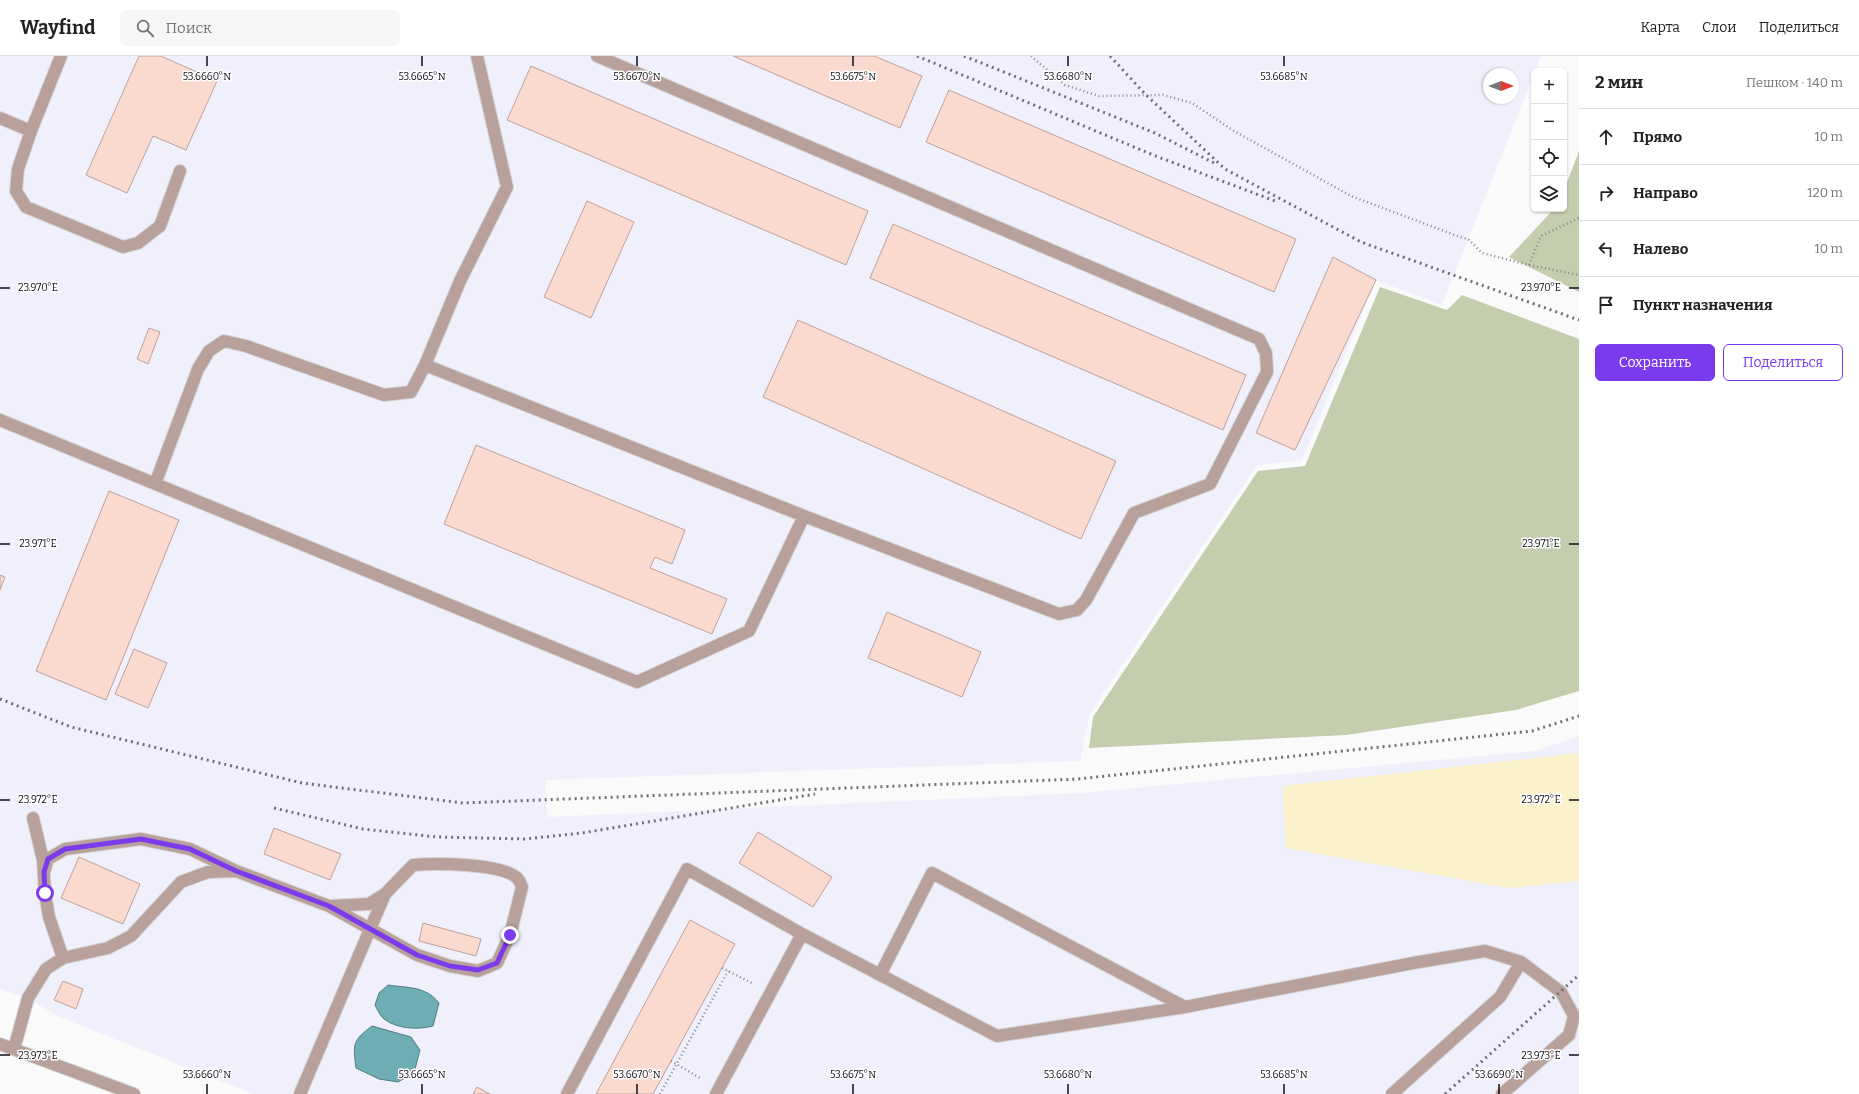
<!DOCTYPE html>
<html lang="ru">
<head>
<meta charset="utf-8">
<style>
	body { margin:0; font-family:Bitter,serif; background:#f6f6f6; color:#222 }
	.controls { position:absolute; right:12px; top:12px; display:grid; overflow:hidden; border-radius:6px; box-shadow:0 1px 3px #0004 }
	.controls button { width:36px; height:36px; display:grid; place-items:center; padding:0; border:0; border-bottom:1px solid #e0e0e0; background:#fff; color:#222; font:20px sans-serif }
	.compass { position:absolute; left:1483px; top:12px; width:36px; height:36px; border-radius:50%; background:#fff; box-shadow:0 1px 3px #0004; rotate:90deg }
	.stop { position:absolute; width:12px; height:12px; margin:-9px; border:3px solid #7c3aed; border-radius:50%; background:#fff }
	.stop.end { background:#7c3aed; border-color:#fff; box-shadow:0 1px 4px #0008 }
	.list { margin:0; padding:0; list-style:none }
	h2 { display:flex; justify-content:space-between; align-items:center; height:52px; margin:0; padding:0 16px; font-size:17px }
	h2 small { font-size:13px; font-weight:400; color:#767676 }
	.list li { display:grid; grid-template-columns:26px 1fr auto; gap:12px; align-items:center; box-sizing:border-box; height:56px; padding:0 16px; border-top:1px solid #e0e0e0 }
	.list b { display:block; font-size:15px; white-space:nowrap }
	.list em { font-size:13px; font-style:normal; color:#767676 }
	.actions { display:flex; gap:8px; padding:12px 16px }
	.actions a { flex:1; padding:9px 0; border:1px solid #7c3aed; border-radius:6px; text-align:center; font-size:14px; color:#7c3aed }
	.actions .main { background:#7c3aed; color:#fff }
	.icon { flex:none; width:22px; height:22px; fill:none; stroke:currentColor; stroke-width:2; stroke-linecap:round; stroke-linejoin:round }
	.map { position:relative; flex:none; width:1579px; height:1038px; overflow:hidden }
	header { display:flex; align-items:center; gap:24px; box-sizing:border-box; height:56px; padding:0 20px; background:#fff; border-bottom:1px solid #e0e0e0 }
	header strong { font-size:19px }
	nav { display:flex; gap:22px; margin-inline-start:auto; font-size:14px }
	.search { width:280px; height:36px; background:#f6f6f6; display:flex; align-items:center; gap:10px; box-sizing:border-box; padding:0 14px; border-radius:6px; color:#767676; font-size:15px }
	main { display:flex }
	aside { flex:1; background:#fff }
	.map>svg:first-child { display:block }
	.industrial { fill:#f0effc; fill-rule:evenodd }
	.green { fill:#c4cdad }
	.sand { fill:#fbf1cb }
	.water { fill:#6eadb3; stroke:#527e85 }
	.building { fill:#fad9ce; stroke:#bea198 }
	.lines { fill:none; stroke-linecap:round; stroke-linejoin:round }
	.service-casing { stroke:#d5d5d6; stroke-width:14 }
	.path { stroke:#87868b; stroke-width:2.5; stroke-dasharray:1 3; stroke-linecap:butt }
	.service { stroke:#b9a19b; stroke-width:12 }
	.rail { stroke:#717076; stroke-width:3; stroke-dasharray:2 4; stroke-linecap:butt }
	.route { stroke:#7c3aed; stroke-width:5 }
	.ticks { fill:none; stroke:#111019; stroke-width:1.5 }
	.ticks-label { font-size:10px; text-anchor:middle; fill:#111019; stroke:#fff; stroke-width:3; stroke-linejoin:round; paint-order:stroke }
</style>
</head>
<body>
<header>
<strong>Wayfind</strong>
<div class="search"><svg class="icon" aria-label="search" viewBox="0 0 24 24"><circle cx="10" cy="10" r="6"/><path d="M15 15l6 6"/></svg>Поиск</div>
<nav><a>Карта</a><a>Слои</a><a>Поделиться</a></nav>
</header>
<main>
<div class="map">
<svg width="1579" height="1038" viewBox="0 0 1579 1038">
	<rect width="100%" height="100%" fill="#fafafa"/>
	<!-- industrial -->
	<path class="industrial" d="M0 0H1541L1442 249 1376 224 1302 404 1257 409 1090 657 1080 705 545 724 547 761 1081 737 1535 695 1579 680V1038H253L57 960 28 942 0 933ZM1489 18H1513V42H1489Z"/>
	<!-- green -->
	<path class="green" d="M1579 95V236L1509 201 1554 153H1564V134Z
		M1380 231 1447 254 1462 239 1579 283V635L1516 654 1346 679 1089 692 1093 661 1258 415 1305 410Z"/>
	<!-- sand -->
	<path class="sand" d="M1579 697V825L1509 832 1286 792 1283 730Z"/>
	<!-- water -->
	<path class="water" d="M388 929C408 932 426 930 439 947L433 970C418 974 397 973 384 963 380 960 377 953 375 949L379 937Z
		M372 970 411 981 420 994 414 1017 398 1026 379 1023 356 1012C353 988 352 985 372 970Z"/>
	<!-- building -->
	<path class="building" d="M139 0H161L217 25 186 94 153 80 127 137 86 119Z
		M733 0H874L922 20 900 72Z
		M531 10 868 155 846 209 507 64Z
		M949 34 1296 183 1274 236 926 86Z
		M587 145 634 166 591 262 544 241Z
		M893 168 1246 319 1223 374 870 222Z
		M1333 201 1376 224 1295 394 1256 377Z
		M798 264 1116 405 1081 483 763 341Z
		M149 272 160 276 148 308 137 303Z
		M476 389 685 474 672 508 655 501 650 512 727 543 712 578 444 468Z
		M109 435 179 464 106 644 36 615Z
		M0 519 5 521 0 534Z
		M887 556 981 596 962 641 868 602Z
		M134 593 167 607 148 652 115 638Z
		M274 772 341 798 330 824 264 798Z
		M758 776 832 821 813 851 739 807Z
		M79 801 140 828 123 868 61 842Z
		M690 864 735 888 653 1038H596Z
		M423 867 481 883 476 900 419 885Z
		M63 925 83 933 76 953 54 944Z
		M477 1031 490 1038H473Z"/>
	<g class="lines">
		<!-- service casing -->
		<g class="service-casing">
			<path id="service" d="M0 62 31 75 61 0
				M31 75 18 113 16 135 26 151 123 191 138 187 160 170 180 115
				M425 309 804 460 1059 558 1077 554 1086 544 1134 457 1210 428 1267 316 1266 297 1259 283 597 0
				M0 364 637 626 749 575 804 460
				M155 428 198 313 209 295 224 285 246 290 384 339 411 336 425 309 460 225 507 131 477 0
				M33 762 43 804 45 837 49 861 63 902
				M44 816 48 803 65 793 141 783 190 793 234 814
				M880 919 932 817 1185 951
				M0 988 134 1038
				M14 993 28 942 46 913 63 902 108 892 131 880 181 826 208 816 236 815 329 850 417 899 450 910 478 915 497 907 510 879 522 831C521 829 520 825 518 823 504 807 435 807 413 809L385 838 369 848 329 850
				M300 1038 385 838
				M567 1038 687 813 802 878
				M716 1038 802 878 997 980 1185 951 1413 907 1485 895 1521 906 1500 941 1392 1038
				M1502 1038 1569 979 1574 960 1561 936 1521 906"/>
		</g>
		<!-- path -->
		<path class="path" d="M1031 0 1065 29 1099 40 1163 39 1192 47 1234 75 1351 140 1460 181 1468 183 1482 197 1529 209 1579 219
			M1529 209 1541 180 1579 162
			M722 912 754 928
			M671 1005 702 1023
			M660 1038 728 915"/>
		<!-- service -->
		<use href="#service" class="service"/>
		<!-- rail -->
		<path class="rail" d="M917 0 1153 99 1275 145
			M964 0 1155 77 1216 108
			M1110 0 1145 38 1225 113 1361 186 1579 264
			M0 643 71 671 302 727 463 747 1078 723 1532 675 1579 660
			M274 752 363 773 437 781 525 783 582 777 815 738
			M1445 1038 1579 919"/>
	</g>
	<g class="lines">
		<!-- route -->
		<path class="route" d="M45 837 44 816 48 803 65 793 141 783 190 793 236 815 329 850 417 899 450 910 478 914 497 907 510 879"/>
	</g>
	<!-- ticks -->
	<path class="ticks" d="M207 0V10M422 0V10M637 0V10M853 0V10M1068 0V10M1284 0V10M0 232H10M1569 232H1579M0 488H10M1569 488H1579M0 744H10M1569 744H1579M0 999H10M1569 999H1579M207 1028V1038M422 1028V1038M637 1028V1038M853 1028V1038M1068 1028V1038M1284 1028V1038M1499 1028V1038"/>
	<g class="ticks-label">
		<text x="207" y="24">53.6660°N</text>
		<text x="422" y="24">53.6665°N</text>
		<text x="637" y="24">53.6670°N</text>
		<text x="853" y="24">53.6675°N</text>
		<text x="1068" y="24">53.6680°N</text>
		<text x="1284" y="24">53.6685°N</text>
		<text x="1541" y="235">23.970°E</text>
		<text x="38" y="235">23.970°E</text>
		<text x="1541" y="491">23.971°E</text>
		<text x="38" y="491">23.971°E</text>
		<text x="1541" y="747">23.972°E</text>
		<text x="38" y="747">23.972°E</text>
		<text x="1541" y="1003">23.973°E</text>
		<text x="38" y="1003">23.973°E</text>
		<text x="207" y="1022">53.6660°N</text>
		<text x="422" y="1022">53.6665°N</text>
		<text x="637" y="1022">53.6670°N</text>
		<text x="853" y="1022">53.6675°N</text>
		<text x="1068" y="1022">53.6680°N</text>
		<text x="1284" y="1022">53.6685°N</text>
		<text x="1499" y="1022">53.6690°N</text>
	</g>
</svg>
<div class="controls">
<button>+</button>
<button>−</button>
<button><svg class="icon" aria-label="locate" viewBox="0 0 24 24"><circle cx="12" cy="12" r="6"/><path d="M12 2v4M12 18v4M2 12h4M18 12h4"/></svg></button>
<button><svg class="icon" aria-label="layers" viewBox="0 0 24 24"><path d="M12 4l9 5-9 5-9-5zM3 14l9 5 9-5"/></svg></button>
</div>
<svg class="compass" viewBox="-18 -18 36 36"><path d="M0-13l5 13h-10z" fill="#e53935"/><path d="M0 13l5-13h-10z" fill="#767676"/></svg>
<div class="stop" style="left:45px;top:837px"></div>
<div class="stop end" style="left:510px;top:879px"></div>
</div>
<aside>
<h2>2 мин<small>Пешком · 140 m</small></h2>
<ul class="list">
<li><svg class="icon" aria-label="ahead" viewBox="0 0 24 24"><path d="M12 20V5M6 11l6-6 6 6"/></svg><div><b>Прямо</b></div><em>10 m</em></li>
<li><svg class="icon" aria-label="right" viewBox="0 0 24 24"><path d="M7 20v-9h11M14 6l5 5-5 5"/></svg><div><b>Направо</b></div><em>120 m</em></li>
<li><svg class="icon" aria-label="left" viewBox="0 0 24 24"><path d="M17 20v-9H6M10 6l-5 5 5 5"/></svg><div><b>Налево</b></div><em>10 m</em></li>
<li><svg class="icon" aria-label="arrive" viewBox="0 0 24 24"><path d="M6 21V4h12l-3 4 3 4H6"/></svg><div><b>Пункт назначения</b></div></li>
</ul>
<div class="actions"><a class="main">Сохранить</a><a>Поделиться</a></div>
</aside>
</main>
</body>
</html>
